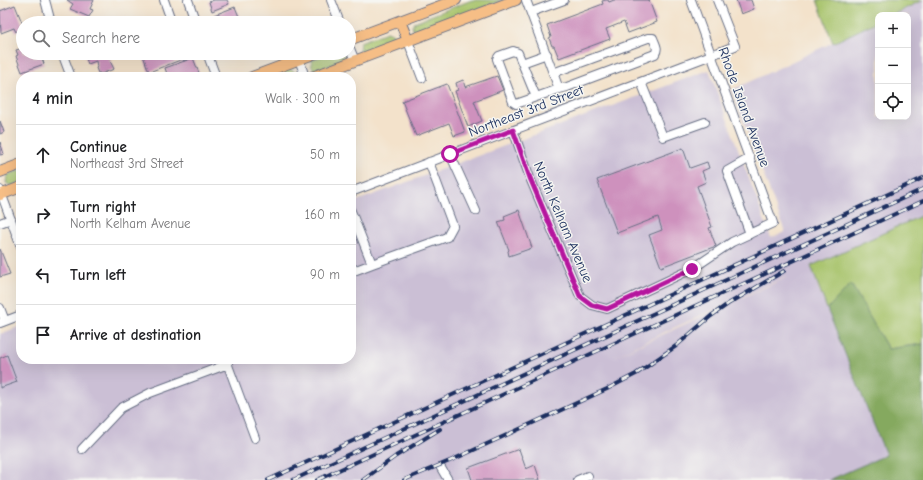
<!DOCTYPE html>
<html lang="en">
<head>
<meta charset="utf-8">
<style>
	body { margin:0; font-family:"Comic Neue",sans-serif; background:#f2f2f2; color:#202124 }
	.controls { position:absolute; right:12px; top:12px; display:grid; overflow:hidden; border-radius:8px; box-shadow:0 4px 16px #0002 }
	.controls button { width:36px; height:36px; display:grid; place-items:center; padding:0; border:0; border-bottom:1px solid #e0e0e0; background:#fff; color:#202124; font:20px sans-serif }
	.stop { position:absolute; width:12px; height:12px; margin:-9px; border:3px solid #b5179e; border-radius:50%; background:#fff }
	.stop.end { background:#b5179e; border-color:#fff; box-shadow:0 1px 4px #0008 }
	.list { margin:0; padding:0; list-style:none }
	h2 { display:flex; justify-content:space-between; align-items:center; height:52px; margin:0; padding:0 16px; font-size:17px }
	h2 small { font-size:13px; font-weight:400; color:#757577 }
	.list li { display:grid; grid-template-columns:26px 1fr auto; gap:12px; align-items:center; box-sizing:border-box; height:60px; padding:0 16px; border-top:1px solid #e0e0e0 }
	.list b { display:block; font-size:15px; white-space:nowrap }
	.list p { margin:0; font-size:13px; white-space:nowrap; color:#757577 }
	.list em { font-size:13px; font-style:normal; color:#757577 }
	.icon { flex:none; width:22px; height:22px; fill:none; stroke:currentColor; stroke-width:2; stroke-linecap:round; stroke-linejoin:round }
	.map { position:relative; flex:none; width:923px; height:480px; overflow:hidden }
	.search { position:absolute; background:#fff; box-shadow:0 4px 16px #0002; left:16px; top:16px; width:340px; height:44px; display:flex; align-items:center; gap:10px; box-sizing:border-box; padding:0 14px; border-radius:22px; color:#757577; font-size:15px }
	.panel { position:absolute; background:#fff; box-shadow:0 4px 16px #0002; left:16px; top:72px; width:340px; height:292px; border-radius:16px }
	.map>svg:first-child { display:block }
	.industrial { fill:#cbbfd5; fill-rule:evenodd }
	.green { fill:#a7c36a; stroke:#617964 }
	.forest { fill:#85a95e; stroke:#506c5e }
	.building { fill:#ce91bd }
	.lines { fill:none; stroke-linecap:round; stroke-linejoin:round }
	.minor-casing { stroke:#676e84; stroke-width:10 }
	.major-casing { stroke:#676e84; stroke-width:12 }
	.minor { stroke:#fff; stroke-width:8 }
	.major { stroke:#f6be86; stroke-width:10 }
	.rail-casing { stroke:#1b2f5e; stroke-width:4 }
	.rail { stroke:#f6f6f2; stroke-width:2.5; stroke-dasharray:8; stroke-linecap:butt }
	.route { stroke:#b5179e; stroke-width:5 }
	.labels { text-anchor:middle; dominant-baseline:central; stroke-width:3; stroke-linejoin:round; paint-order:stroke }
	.street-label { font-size:14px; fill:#1b2f5e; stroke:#f6f6f2 }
</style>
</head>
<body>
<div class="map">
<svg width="923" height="480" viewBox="0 0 923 480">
	<rect width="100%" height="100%" fill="#f6f6f2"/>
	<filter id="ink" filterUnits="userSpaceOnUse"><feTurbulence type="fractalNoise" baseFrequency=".025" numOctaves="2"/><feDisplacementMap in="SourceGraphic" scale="8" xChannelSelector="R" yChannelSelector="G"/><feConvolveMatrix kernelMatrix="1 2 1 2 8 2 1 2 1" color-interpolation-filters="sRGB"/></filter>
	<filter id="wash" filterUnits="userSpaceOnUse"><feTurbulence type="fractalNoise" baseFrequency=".012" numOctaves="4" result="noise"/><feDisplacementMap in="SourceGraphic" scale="16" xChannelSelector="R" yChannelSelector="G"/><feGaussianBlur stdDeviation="0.9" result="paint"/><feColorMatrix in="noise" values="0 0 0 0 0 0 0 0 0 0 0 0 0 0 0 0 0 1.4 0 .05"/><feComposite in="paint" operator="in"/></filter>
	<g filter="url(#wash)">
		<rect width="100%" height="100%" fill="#f3e2cb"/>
		<!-- industrial -->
		<path class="industrial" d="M923 0V215L811 266 819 290 886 456 829 480H0V334L21 326V359H351V203L709 70 771 238 785 232 732 90 878 21V117H908V15H892ZM786 277H787L616 356 669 330Z"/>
		<!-- green -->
		<path class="green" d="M472 0H504L419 32 413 30 412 26 414 22Z
			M817 0H923L892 15H878V21L833 43Z
			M387 32 393 34 395 38 393 42 364 53 359 50 360 42Z
			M330 53H343L345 58 342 61 315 71 311 65 312 60Z
			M289 68 294 71V77H265Z
			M21 170V182L11 186 6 183 7 175Z
			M923 215V344L888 349 851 285 827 309 811 266Z"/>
		<!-- forest -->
		<path class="forest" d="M851 284 888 349 923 344V480H829L886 455 827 309Z"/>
		<g id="blocks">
			<!-- building -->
			<path class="building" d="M67 0H94L90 9 93 10 89 17 70 9 73 4Z
				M214 0H227L229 4 212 11 209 2Z
				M606 0H608L609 2 614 0H649L657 22 628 33 624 22 606 29 610 39 559 58 554 46H552L549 38 551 37 547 25 603 4 602 1Z
				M736 0H751L754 9 741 14Z
				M15 5 23 25V29L16 32 14 28 1 33 0 11Z
				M235 7 240 19 236 20 237 23H222V22L216 23 214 15Z
				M23 48V53H32L34 58 41 55 44 64 22 72 16 56 18 55 16 50Z
				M84 53H112L113 57 109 59 114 69 101 74 100 73H98L96 68 97 67 96 61 88 64Z
				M142 53H188L190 58 184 61 183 59 149 72Z
				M193 58 199 73 190 77H168L165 68Z
				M497 76 503 90 474 101 482 121 468 127 455 91 458 90 456 83 463 80 465 87Z
				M447 84 465 132 454 136 449 123 416 136 402 101Z
				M0 121 4 132 0 134Z
				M0 142 4 154 0 155Z
				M683 148 690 168 707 162 709 168 702 171 706 182 697 186 712 227 709 228 716 246 661 267 649 235 662 230 658 217 617 233 597 180Z
				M519 210 532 248 509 256 508 251 509 250 498 222 505 220 504 216Z
				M0 249 10 274 0 277Z
				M7 355 17 382 0 388V358Z
				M519 449 526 469 535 465 540 480H472L468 468Z"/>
		</g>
	</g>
	<g filter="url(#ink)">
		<use href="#blocks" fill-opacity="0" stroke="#676e84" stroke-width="1"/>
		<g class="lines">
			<!-- minor casing -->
			<g class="minor-casing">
				<path id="minor" d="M45 0 51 23
					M164 0 172 23
					M188 0 196 23
					M331 0 340 23
					M526 0 559 89 567 87 655 54C659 48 655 44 653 38H648L553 73
					M531 12 564 0
					M408 41 422 78
					M349 46 355 61
					M62 53 71 77
					M207 53 216 77
					M299 59 305 77
					M522 63 547 54
					M641 82 663 137 705 122
					M536 97 518 53 513 51 499 56 497 59 513 102 516 104 559 89
					M513 130 530 178 580 296 592 305 607 309 692 269 732 242 773 223 691 0
					M450 154 476 211
					M750 158 727 171 750 234
					M0 190 21 247
					M351 192 735 46 717 0
					M351 211 372 264 447 237 453 226 429 162
					M0 223 11 219
					M351 272 372 264
					M0 308 5 321
					M0 323 21 315
					M226 360 255 438
					M82 449 121 408 150 393 228 364
					M441 468 448 480
					M578 480 588 476"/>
			</g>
			<!-- major casing -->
			<g class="major-casing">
				<path id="major" d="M400 21 408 41
					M349 40 456 0
					M252 77 316 53
					M312 77 516 0
					M0 172 21 164
					M0 195 21 187"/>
			</g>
			<!-- minor -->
			<use href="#minor" class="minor"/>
			<!-- major -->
			<use href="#major" class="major"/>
			<!-- rail casing -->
			<g class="rail-casing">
				<path id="rail" d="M268 480 923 178
					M293 480 923 189
					M317 480 923 201
					M363 480 396 456 440 429
					M404 480 452 460 607 389 636 374 676 346 711 316 728 304 784 271"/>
			</g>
			<!-- rail -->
			<use href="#rail" class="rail"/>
		</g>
	</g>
	<g class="lines" filter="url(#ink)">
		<!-- route -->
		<path class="route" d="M450 154 513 130 530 178 580 296 592 305 607 309 692 269"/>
	</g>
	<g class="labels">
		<!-- street labels -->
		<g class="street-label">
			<text transform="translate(744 107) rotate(70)">Rhode Island Avenue</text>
			<text transform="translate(526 111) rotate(-21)">Northeast 3rd Street</text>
			<text transform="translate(563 222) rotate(67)">North Kelham Avenue</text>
		</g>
	</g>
</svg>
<div class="controls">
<button>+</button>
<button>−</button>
<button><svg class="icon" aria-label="locate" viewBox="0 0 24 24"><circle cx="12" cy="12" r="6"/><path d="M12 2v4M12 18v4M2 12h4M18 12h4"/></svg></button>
</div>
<div class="stop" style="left:450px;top:154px"></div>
<div class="stop end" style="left:692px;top:269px"></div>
<div class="search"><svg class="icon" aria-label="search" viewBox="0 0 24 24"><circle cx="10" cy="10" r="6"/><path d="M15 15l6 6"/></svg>Search here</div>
<section class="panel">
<h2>4 min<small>Walk · 300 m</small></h2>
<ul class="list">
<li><svg class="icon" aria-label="ahead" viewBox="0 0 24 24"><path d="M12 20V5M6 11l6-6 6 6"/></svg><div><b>Continue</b><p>Northeast 3rd Street</p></div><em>50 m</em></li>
<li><svg class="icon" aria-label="right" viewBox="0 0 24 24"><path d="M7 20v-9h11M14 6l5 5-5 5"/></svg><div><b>Turn right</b><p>North Kelham Avenue</p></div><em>160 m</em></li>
<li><svg class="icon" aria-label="left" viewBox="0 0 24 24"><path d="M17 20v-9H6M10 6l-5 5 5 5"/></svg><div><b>Turn left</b></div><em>90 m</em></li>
<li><svg class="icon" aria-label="arrive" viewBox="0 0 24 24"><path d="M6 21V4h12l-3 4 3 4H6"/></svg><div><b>Arrive at destination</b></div></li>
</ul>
</section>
</div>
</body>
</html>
